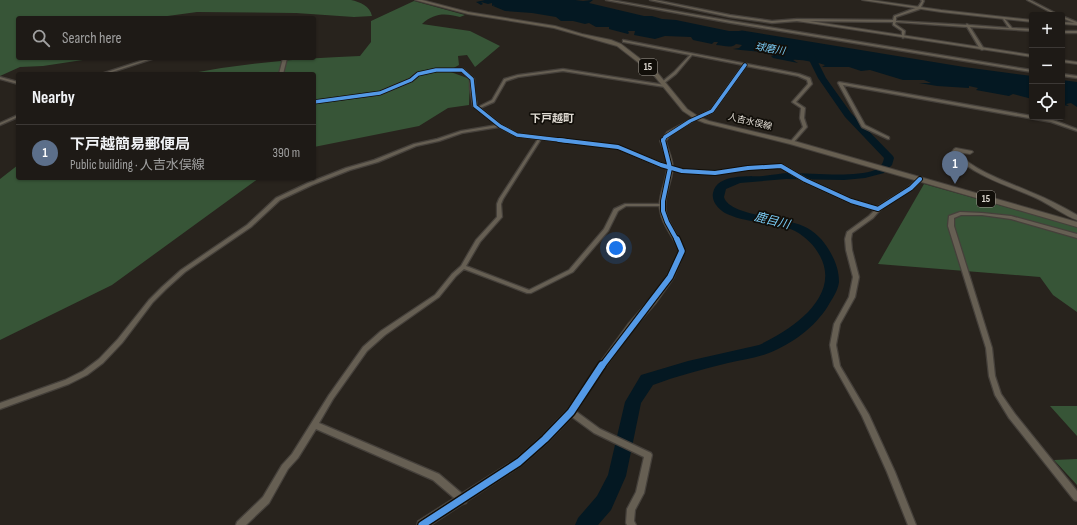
<!DOCTYPE html>
<html lang="en">
<head>
<meta charset="utf-8">
<style>
	body { margin:0; font-family:"Sofia Sans Condensed","Noto Sans JP",sans-serif; background:#26231f; color:#f1f3f6 }
	.controls { position:absolute; right:12px; top:12px; display:grid; overflow:hidden; border-radius:4px; box-shadow:0 1px 3px #0004 }
	.controls button { width:36px; height:36px; display:grid; place-items:center; padding:0; border:0; border-bottom:1px solid #3c3835; background:#1e1a16; color:#f1f3f6; font:20px sans-serif }
	.you { position:absolute; left:616px; top:248px; width:14px; height:14px; margin:-10px; border:3px solid #fff; border-radius:50%; background:#1a73e8; box-shadow:0 0 0 6px #1a73e833 }
	.badge { display:grid; place-items:center; width:26px; height:26px; border-radius:50%; background:#b45309; color:#fff; font-size:13px; font-weight:700 }
	.pin { position:absolute; translate:-50% -33px; filter:drop-shadow(0 1px 2px #0008) }
	.pin::after { content:''; position:absolute; top:21px; width:14px; height:12px; background:inherit; clip-path:polygon(0 0,100% 0,50% 100%) }
	.list { margin:0; padding:0; list-style:none }
	h2 { display:flex; justify-content:space-between; align-items:center; height:52px; margin:0; padding:0 16px; font-size:17px }
	h2 small { font-size:13px; font-weight:400; color:#a1a1a1 }
	.list li { display:grid; grid-template-columns:26px 1fr auto; gap:12px; align-items:center; box-sizing:border-box; height:56px; padding:0 16px; border-top:1px solid #3c3835 }
	.list b { display:block; font-size:15px; white-space:nowrap }
	.list p { margin:0; font-size:13px; white-space:nowrap; color:#a1a1a1 }
	.list em { font-size:13px; font-style:normal; color:#a1a1a1 }
	.icon { flex:none; width:22px; height:22px; fill:none; stroke:currentColor; stroke-width:2; stroke-linecap:round; stroke-linejoin:round }
	.map { position:relative; flex:none; width:1077px; height:525px; overflow:hidden }
	.search { position:absolute; background:#1e1a16; box-shadow:0 1px 3px #0004; left:16px; top:16px; width:300px; height:44px; display:flex; align-items:center; gap:10px; box-sizing:border-box; padding:0 14px; border-radius:4px; color:#a1a1a1; font-size:15px }
	.panel { position:absolute; background:#1e1a16; box-shadow:0 1px 3px #0004; left:16px; top:72px; width:300px; height:108px; border-radius:4px }
	.map>svg:first-child { display:block }
	.forest { fill:#375537 }
	.water { fill:#041822 }
	.lines { fill:none; stroke-linecap:round; stroke-linejoin:round }
	.river { fill:#041822; fill-rule:evenodd }
	.minor-casing { stroke:#45403b; stroke-width:2.5 }
	.tertiary-casing { stroke:#45403b; stroke-width:2 }
	.primary-casing { stroke:#45403b; stroke-width:2 }
	.minor { fill:#665f53; fill-rule:evenodd }
	.tertiary { fill:#665f53; fill-rule:evenodd }
	.primary { fill:#675f51; fill-rule:evenodd }
	.cycleway-far3-casing { stroke:#110e09; stroke-width:5 }
	.cycleway-far2-casing { stroke:#110e09; stroke-width:6 }
	.cycleway-far1-casing { stroke:#110e09; stroke-width:8 }
	.cycleway-casing { stroke:#110e09; stroke-width:10 }
	.cycleway-far3 { stroke:#5399e6; stroke-width:3.5 }
	.cycleway-far2 { stroke:#5399e6; stroke-width:4 }
	.cycleway-far1 { stroke:#5399e6; stroke-width:5.5 }
	.cycleway { stroke:#5399e6; stroke-width:7 }
	.labels { text-anchor:middle; dominant-baseline:central; stroke-width:3.5; stroke-linejoin:round; paint-order:stroke }
	.far-street-label { font-size:9px; fill:#e0dbd3; stroke:#110e09 }
	.far-water-label { font-size:10px; font-style:italic; fill:#7acbf5; stroke:#110e09 }
	.shield { fill:#110e09; stroke:#a29e96; stroke-width:1 }
	.shield-label { font-size:10px; font-weight:bold; fill:#e0dbd3 }
	.far-quarter-label { font-size:11px; font-weight:bold; fill:#e0dbd3; stroke:#110e09 }
	.water-label { font-size:12px; font-style:italic; fill:#7acbf5; stroke:#110e09 }
</style>
</head>
<body>
<div class="map">
<svg width="1077" height="525" viewBox="0 0 1077 525">
	<rect width="100%" height="100%" fill="#28231d"/>
	<!-- forest -->
	<path class="forest" d="M0 0H351C360 2 370 6 372 16L354 17 296 13 197 12 153 18H18V58H96L43 66 20 67 0 76Z
		M414 1 465 15 460 17C445 13 434 13 422 24L470 31 500 46 475 67 467 55 458 56 459 65 448 71 470 79 469 105 448 108 419 126 314 147V74H187C244 63 302 58 360 56L371 42V21Z
		M18 165V178H259L112 285 0 340V179Z
		M924 184 1077 227V312L1053 295 1040 277 878 264Z
		M1050 406H1077V436Z
		M1077 459V485L1054 460Z"/>
	<!-- water -->
	<path class="water" d="M485 0H575L583 1 592 0H593L589 3 644 16H652L662 19 676 20 729 31H742L739 30 964 67 1032 76V99L1013 94 1009 96 976 90 978 88 969 86V88L937 86 919 83H931L924 80H903L870 70 861 71 849 67H822L825 65C819 63 800 59 793 60L798 63 773 58 771 56 774 55C761 51 747 51 733 49L739 48 742 45 736 44C731 49 723 45 716 45L718 42H714L712 44 693 40 691 37 665 36 655 39 634 35 635 31H628L629 33 628 34 609 29V27H596L589 23 585 24 573 21H561L556 17 532 13 505 11 493 6 495 5 492 6V3L488 4 481 2 483 4 481 5 476 2Z
		M1062 80 1077 82V107L1071 103 1066 104 1069 106 1062 105Z"/>
	<g class="lines">
		<!-- river -->
		<path class="river" d="M808 54H814L826 78 851 113 893 156 894 158 892 165 884 173 865 178 844 180 786 179 740 183 726 189 724 197C729 216 785 217 803 226 815 231 823 240 829 250 835 260 839 270 839 282 838 291 832 299 828 306 815 327 792 344 769 353 756 358 742 360 728 363 703 369 677 376 653 385L641 403 626 476 611 510 598 525H575L578 518 597 496 608 475 625 402 641 375 688 361 759 345C790 331 842 297 820 256 814 245 806 237 795 231 774 221 749 224 727 214 720 211 711 202 713 193 717 173 749 177 763 176 773 175 781 173 790 173 813 173 854 178 875 170 880 168 883 164 884 158L845 117 818 78 807 56Z"/>
		<!-- minor casing -->
		<g class="minor-casing">
			<path id="minor" d="M606 0H611L731 21 1032 70V72L731 23Z
				M650 0H655L730 15 772 21 797 19 893 20 894 16 918 7 922 1 921 0H923L924 1 920 9 896 17V21L966 25 967 24 969 25 1009 28 1003 19 1004 18 1012 28 1032 29V31L970 27 984 49 982 50 980 49 967 27 896 22 895 24 905 31 904 37 903 38 902 37V31L893 25V22L797 21 772 23 730 17Z
				M1027 0H1030L1059 15H1056Z
				M1062 16 1077 22V24L1062 18Z
				M1062 31H1077V33H1062Z
				M623 40 799 74 810 78 812 84 796 102 805 108 804 118 807 127 793 143H791V141L803 127 800 118 801 108 792 102 808 84 807 80 798 76 746 66 713 112 697 119H696V117L711 110 743 65 692 55 676 74 663 84 661 83 662 82 674 72 690 55 624 42H623Z
				M150 58H155L106 74H101Z
				M283 58H287L283 74H279Z
				M436 69H463L474 79V88L477 106 478 107 492 100 504 79 518 75 563 69 665 85 667 86 665 87 563 71 518 77 506 81 494 102 480 108 501 125 518 134 618 146 663 164 682 170 715 172 748 167 783 165 807 179 853 200 877 207 909 187 918 178H922V180L912 189 885 206 880 210 873 218 852 233 851 239 852 250 859 277 855 297 840 324 836 345 840 366 869 415 895 472 916 525H908L887 472 862 416 834 366 830 345 834 324 849 297 853 277 846 250 845 239 847 232 869 216 875 210 849 202 803 181 780 167 748 169 715 174 682 172 659 166 617 148 541 139 503 199 501 204 502 217 480 242 466 266 529 290 569 270 604 229 614 209 625 204H663L665 205 663 206H626L618 211 608 231 573 272 531 293H527L464 269 456 276 439 297 385 335 367 351 333 399 319 423 439 474 466 497 467 500 466 503 463 504 460 503 433 480 316 429 298 458 288 469 269 503 246 525H236L237 522 263 497 282 465 292 454 329 395 363 347 381 331 435 295 452 274 461 266 476 240 497 217V204L499 199 538 139 516 136 499 127 462 133 439 141 416 146 378 162 350 170 312 185 280 200 251 227 185 272 166 289 153 302 122 343 103 363 87 375 69 384 0 409V403L65 380 83 371 99 359 118 339 149 300 162 287 181 270 247 225 276 198 308 183 346 168 374 160 414 144 437 139 461 131 497 125 473 106 470 88V79L461 71H436L419 75 412 81 381 94 314 103V101L379 92 410 79 417 73Z
				M1062 74 1077 76V78L1062 76Z
				M0 77 18 82V84L0 79Z
				M839 82 1032 116V117L1053 120 1077 129V131L1051 122 843 85 865 125 889 137V139H888L862 127 838 83Z
				M18 115V117L0 125V123Z
				M960 212 982 213 1011 216 1077 234V238L1011 219 982 215H961L954 218V226L992 348 995 376 1001 394 1015 414 1077 491V501L1074 500 1009 418 995 395 989 376 986 348 948 226 949 216Z
				M571 409 574 410 600 429 651 453 652 455 644 493 635 510 634 521 636 525H627L626 523 627 509 636 492 644 457 594 433 568 414 567 412 568 410Z"/>
		</g>
		<!-- tertiary casing -->
		<g class="tertiary-casing">
			<path id="tertiary" d="M862 0H871L941 10 1032 20V22L941 12Z
				M796 19 1032 55V57L797 21Z
				M1062 22 1077 23V25L1062 24Z
				M1062 60 1077 62V64L1062 62Z
				M695 117 699 118 671 134 666 141C668 150 673 159 673 168 672 183 663 197 666 212 669 226 680 237 685 251L673 279 656 303 634 328 599 376 574 415 548 442 522 465 431 525H417L418 521 516 459 542 436 568 409 593 372 628 324 650 299 667 276 679 251C674 237 662 226 660 211 657 197 666 183 667 168 668 159 663 150 660 141L667 132Z
				M956 148 972 151 973 152 970 154 957 152V153C978 173 1006 181 1033 193 1048 199 1063 207 1077 215V220C1065 216 1049 204 1036 198 1007 185 976 177 952 154L951 153 954 149Z"/>
		</g>
		<!-- primary casing -->
		<g class="primary-casing">
			<path id="primary" d="M415 0H422L468 12 555 26 582 34 611 40 621 44 656 71 687 109 699 117 709 121 794 141 1077 222V227L790 144 705 123 695 119 683 111 652 73 617 46 554 28 468 14Z"/>
		</g>
		<!-- minor -->
		<use href="#minor" class="minor"/>
		<!-- tertiary -->
		<use href="#tertiary" class="tertiary"/>
		<!-- primary -->
		<use href="#primary" class="primary"/>
		<!-- cycleway-far3 casing -->
		<g class="cycleway-far3-casing">
			<path id="cycleway-far3" d="M314 102 380 93 411 80 418 74 436 70H462L472 79 475 106 500 126 517 135 568 141
				M663 141 665 137 690 121 712 111 745 65"/>
		</g>
		<!-- cycleway-far2 casing -->
		<g class="cycleway-far2-casing">
			<path id="cycleway-far2" d="M559 140 618 147 661 165 682 171 715 173 748 168 781 166 805 180 851 201 878 209 911 188 920 179
				M663 140 670 168 663 201V211L667 222 677 240"/>
		</g>
		<!-- cycleway-far1 casing -->
		<g class="cycleway-far1-casing">
			<path id="cycleway-far1" d="M602 366 670 277 682 251 677 239"/>
		</g>
		<!-- cycleway casing -->
		<g class="cycleway-casing">
			<path id="cycleway" d="M422 525 519 462 545 439 571 412 602 365"/>
		</g>
		<!-- cycleway-far3 -->
		<use href="#cycleway-far3" class="cycleway-far3"/>
		<!-- cycleway-far2 -->
		<use href="#cycleway-far2" class="cycleway-far2"/>
		<!-- cycleway-far1 -->
		<use href="#cycleway-far1" class="cycleway-far1"/>
		<!-- cycleway -->
		<use href="#cycleway" class="cycleway"/>
	</g>
	<g class="labels">
		<!-- far-street labels -->
		<g class="far-street-label">
			<text transform="translate(750 122) rotate(13)">人吉水俣線</text>
		</g>
		<!-- far-water labels -->
		<g class="far-water-label">
			<text transform="translate(770 49) rotate(9)">球磨川</text>
		</g>
		<!-- shield labels -->
		<g class="shield">
			<rect x="639" y="59" width="18" height="16" rx="3"/>
			<rect x="977" y="191" width="18" height="16" rx="3"/>
		</g>
		<g class="shield-label">
			<text x="648" y="67">15</text>
			<text x="986" y="199">15</text>
		</g>
		<!-- far-quarter labels -->
		<g class="far-quarter-label">
			<text x="552" y="118">下戸越町</text>
		</g>
		<!-- water labels -->
		<g class="water-label">
			<text transform="translate(772 221) rotate(14)">鹿目川</text>
		</g>
	</g>
</svg>
<div class="controls">
<button>+</button>
<button>−</button>
<button><svg class="icon" aria-label="locate" viewBox="0 0 24 24"><circle cx="12" cy="12" r="6"/><path d="M12 2v4M12 18v4M2 12h4M18 12h4"/></svg></button>
</div>
<div class="you"></div>
<div class="pin badge" style="left:955px;top:184px;background:#5c6f8a">1</div>
<div class="search"><svg class="icon" aria-label="search" viewBox="0 0 24 24"><circle cx="10" cy="10" r="6"/><path d="M15 15l6 6"/></svg>Search here</div>
<section class="panel">
<h2>Nearby<small></small></h2>
<ul class="list">
<li><span class="badge" style="background:#5c6f8a">1</span><div><b>下戸越簡易郵便局</b><p>Public building · 人吉水俣線</p></div><em>390 m</em></li>
</ul>
</section>
</div>
</body>
</html>
